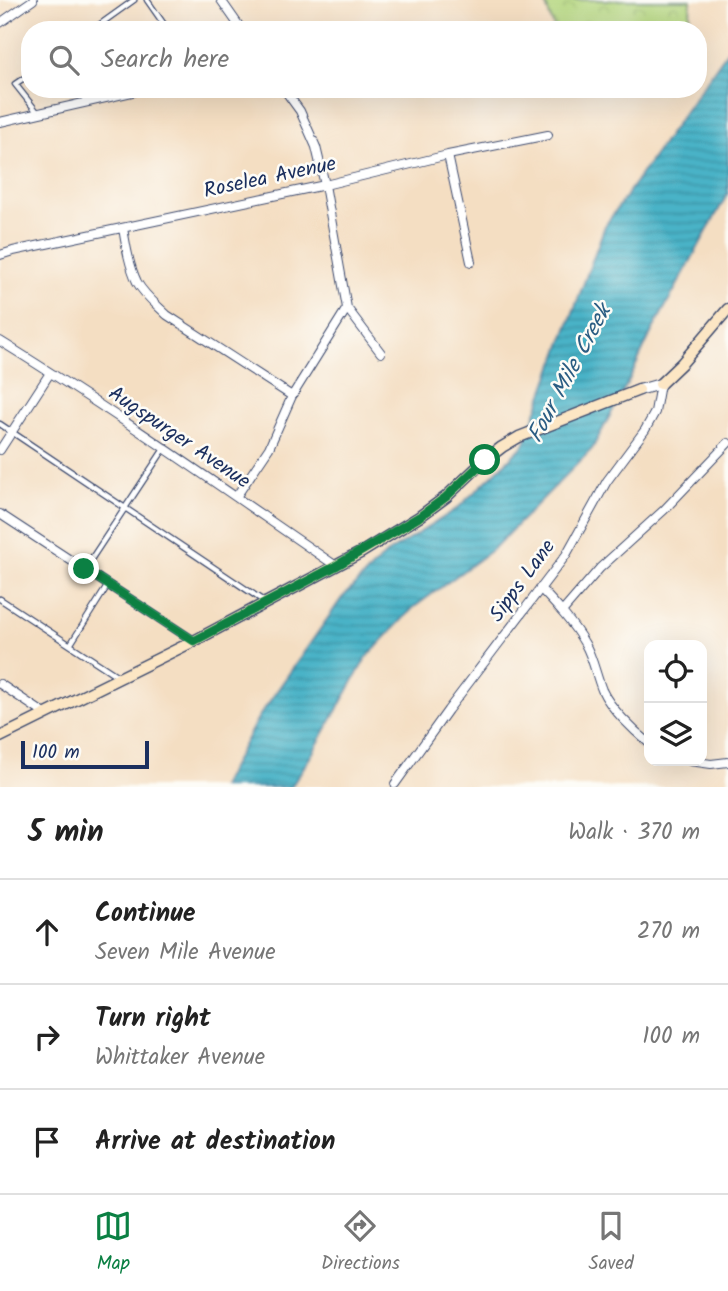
<!DOCTYPE html>
<html lang="en">
<head>
<meta charset="utf-8">
<style>
	body { margin:0; font-family:Kalam,sans-serif; background:#f6f6f6; color:#222 }
	.controls { position:absolute; right:21px; bottom:21px; display:grid; overflow:hidden; border-radius:14px; box-shadow:0 7px 28px #0002 }
	.controls button { width:63px; height:63px; display:grid; place-items:center; padding:0; border:0; border-bottom:2px solid #e0e0e0; background:#fff; color:#222; font:35px sans-serif }
	.scale { position:absolute; left:21px; bottom:18px; width:128px; box-sizing:border-box; padding-left:7px; border:4px solid #1b2f5e; border-top:0; font-size:19px; line-height:24px; white-space:nowrap; color:#1b2f5e; -webkit-text-stroke:5px #fdfcf7; paint-order:stroke }
	.stop { position:absolute; width:21px; height:21px; margin:-16px; border:5px solid #0b8043; border-radius:50%; background:#fff }
	.stop.end { background:#0b8043; border-color:#fff; box-shadow:0 2px 7px #0008 }
	.list { margin:0; padding:0; list-style:none }
	h2 { display:flex; justify-content:space-between; align-items:center; height:91px; margin:0; padding:0 28px; font-size:30px }
	h2 small { font-size:23px; font-weight:400; color:#767676 }
	.list li { display:grid; grid-template-columns:46px 1fr auto; gap:21px; align-items:center; box-sizing:border-box; height:105px; padding:0 28px; border-top:2px solid #e0e0e0 }
	.list b { display:block; font-size:26px; white-space:nowrap }
	.list p { margin:0; font-size:23px; white-space:nowrap; color:#767676 }
	.list em { font-size:23px; font-style:normal; color:#767676 }
	.icon { flex:none; width:38px; height:38px; fill:none; stroke:currentColor; stroke-width:2; stroke-linecap:round; stroke-linejoin:round }
	.map { position:relative; flex:none; width:728px; height:787px; overflow:hidden }
	.search { position:absolute; background:#fff; box-shadow:0 7px 28px #0002; left:21px; right:21px; top:21px; height:77px; display:flex; align-items:center; gap:18px; box-sizing:border-box; padding:0 24px; border-radius:28px; color:#767676; font-size:26px }
	.sheet { height:406px; background:#fff }
	nav { display:flex; justify-content:space-around; align-items:center; box-sizing:border-box; height:98px; border-top:2px solid #e0e0e0; background:#fff; font-size:19px; color:#767676 }
	nav a { display:grid; justify-items:center; gap:4px }
	nav .on { color:#0b8043 }
	.map>svg:first-child { display:block }
	.park { fill:url(#park-crowns); stroke:#68826e; stroke-width:2 }
	.water { fill:url(#water-rules); stroke:#327192; stroke-width:2 }
	.lines { fill:none; stroke-linecap:round; stroke-linejoin:round }
	.service-casing { stroke:#3c496d; stroke-width:7 }
	.minor-casing { stroke:#3c496d; stroke-width:10 }
	.tertiary-casing { stroke:#3c496d; stroke-width:12 }
	.secondary-casing { stroke:#3c496d; stroke-width:13 }
	.service { stroke:#fff; stroke-width:4.5 }
	.minor { stroke:#fff; stroke-width:8 }
	.tertiary { stroke:#fff; stroke-width:10 }
	.secondary { stroke:#fce6c4; stroke-width:10 }
	.route { stroke:#0b8043; stroke-width:9 }
	.labels { text-anchor:middle; dominant-baseline:central; stroke-width:5; stroke-linejoin:round; paint-order:stroke }
	.street-label { font-size:21px; fill:#1b2f5e; stroke:#fdfcf7 }
	.water-label { font-size:23px; font-style:italic; fill:#2b5d83; stroke:#fdfcf7 }
</style>
</head>
<body>
<div class="map">
<svg width="728" height="787" viewBox="0 0 728 787">
	<defs>
		<pattern id="park-crowns" width="20" height="18" patternUnits="userSpaceOnUse" patternTransform="scale(1.75)"><rect width="20" height="18" fill="#b4d67e"/><path d="M2 6a3 3 0 1 1 6 0M12 15a3 3 0 1 1 6 0" fill="none" stroke="#9ab86f"/></pattern>
		<pattern id="water-rules" width="6" height="5" patternUnits="userSpaceOnUse" patternTransform="scale(1.75)"><rect width="6" height="5" fill="#49b3c7"/><path d="M0 2.5h6" fill="none" stroke="#3c92a5"/></pattern>
	</defs>
	<rect width="100%" height="100%" fill="#fdfcf7"/>
	<filter id="ink" filterUnits="userSpaceOnUse"><feTurbulence type="fractalNoise" baseFrequency=".0143" numOctaves="2"/><feDisplacementMap in="SourceGraphic" scale="14" xChannelSelector="R" yChannelSelector="G"/><feConvolveMatrix kernelMatrix="1 2 1 2 8 2 1 2 1" color-interpolation-filters="sRGB"/></filter>
	<filter id="wash" filterUnits="userSpaceOnUse"><feTurbulence type="fractalNoise" baseFrequency=".00686" numOctaves="4" result="noise"/><feDisplacementMap in="SourceGraphic" scale="28" xChannelSelector="R" yChannelSelector="G"/><feGaussianBlur stdDeviation="1.57" result="paint"/><feColorMatrix in="noise" values="0 0 0 0 0 0 0 0 0 0 0 0 0 0 0 0 0 1.4 0 .05"/><feComposite in="paint" operator="in"/></filter>
	<g filter="url(#wash)">
		<rect width="100%" height="100%" fill="#f4dec2"/>
		<!-- park -->
		<path class="park" d="M544 0H691L689 29 555 30Z"/>
		<!-- water -->
		<path class="water" d="M728 50V193L652 331 629 380 592 449 494 548 413 608 366 658 312 754 291 787H221L258 718 342 598 386 554 458 508 524 445 605 226Z"/>
	</g>
	<g filter="url(#ink)">
		<g class="lines">
			<!-- service casing -->
			<g class="service-casing">
				<path id="service" d="M147 0 168 30
					M92 30 134 0
					M30 74 15 84 38 113
					M0 424 265 602
					M84 570 164 449
					M0 599 119 677
					M70 645 108 585"/>
			</g>
			<!-- minor casing -->
			<g class="minor-casing">
				<path id="minor" d="M221 0 242 30
					M0 23 33 0
					M284 89 300 111 316 147 325 185 347 308 381 353
					M0 122 145 89
					M448 155 471 262
					M123 228C126 246 129 265 137 282 144 295 157 305 167 315L292 396
					M0 255 13 251 325 185 448 155 548 135
					M0 341C115 412 225 490 336 566
					M0 450 50 373
					M236 497 269 448 292 396 347 308
					M0 514 194 641
					M540 588C557 606 573 623 585 644 593 658 596 675 602 690 610 708 633 730 649 743
					M562 612 600 568 664 510 728 443
					M0 684 45 714
					M690 761 711 764 728 762
					M395 784 448 710 566 555 607 481 645 430 655 412 660 384"/>
			</g>
			<!-- tertiary casing -->
			<g class="tertiary-casing">
				<path id="tertiary" d="M639 390 660 384"/>
			</g>
			<!-- secondary casing -->
			<g class="secondary-casing">
				<path id="secondary" d="M660 384 682 363 728 309
					M0 737 194 641 362 552 419 517 446 497 485 460 502 447 519 437 639 390"/>
			</g>
			<!-- service -->
			<use href="#service" class="service"/>
			<!-- minor -->
			<use href="#minor" class="minor"/>
			<!-- tertiary -->
			<use href="#tertiary" class="tertiary"/>
			<!-- secondary -->
			<use href="#secondary" class="secondary"/>
		</g>
	</g>
	<g class="lines" filter="url(#ink)">
		<!-- route -->
		<path class="route" d="M84 569 194 641 336 566 419 517 446 497 485 460"/>
	</g>
	<g class="labels">
		<!-- street labels -->
		<g class="street-label">
			<text transform="translate(270 178) rotate(-12)">Roselea Avenue</text>
			<text transform="translate(179 438) rotate(34)">Augspurger Avenue</text>
			<text transform="translate(523 581) rotate(-54)">Sipps Lane</text>
		</g>
		<!-- water labels -->
		<g class="water-label">
			<text transform="translate(570 374) rotate(-62)">Four Mile Creek</text>
		</g>
	</g>
</svg>
<div class="controls">
<button><svg class="icon" aria-label="locate" viewBox="0 0 24 24"><circle cx="12" cy="12" r="6"/><path d="M12 2v4M12 18v4M2 12h4M18 12h4"/></svg></button>
<button><svg class="icon" aria-label="layers" viewBox="0 0 24 24"><path d="M12 4l9 5-9 5-9-5zM3 14l9 5 9-5"/></svg></button>
</div>
<div class="scale">100 m</div>
<div class="stop" style="left:485px;top:460px"></div>
<div class="stop end" style="left:84px;top:569px"></div>
<div class="search"><svg class="icon" aria-label="search" viewBox="0 0 24 24"><circle cx="10" cy="10" r="6"/><path d="M15 15l6 6"/></svg>Search here</div>
</div>
<section class="sheet">
<h2>5 min<small>Walk · 370 m</small></h2>
<ul class="list">
<li><svg class="icon" aria-label="ahead" viewBox="0 0 24 24"><path d="M12 20V5M6 11l6-6 6 6"/></svg><div><b>Continue</b><p>Seven Mile Avenue</p></div><em>270 m</em></li>
<li><svg class="icon" aria-label="right" viewBox="0 0 24 24"><path d="M7 20v-9h11M14 6l5 5-5 5"/></svg><div><b>Turn right</b><p>Whittaker Avenue</p></div><em>100 m</em></li>
<li><svg class="icon" aria-label="arrive" viewBox="0 0 24 24"><path d="M6 21V4h12l-3 4 3 4H6"/></svg><div><b>Arrive at destination</b></div></li>
</ul>
</section>
<nav>
<a class="on"><svg class="icon" aria-label="map" viewBox="0 0 24 24"><path d="M3 6l6-2 6 2 6-2v14l-6 2-6-2-6 2zM9 4v14M15 6v14"/></svg>Map</a>
<a><svg class="icon" aria-label="directions" viewBox="0 0 24 24"><path d="M12 3l9 9-9 9-9-9zM9 14v-3h6M13 9l2 2-2 2"/></svg>Directions</a>
<a><svg class="icon" aria-label="saved" viewBox="0 0 24 24"><path d="M7 4h10v16l-5-4-5 4z"/></svg>Saved</a>
</nav>
</body>
</html>
